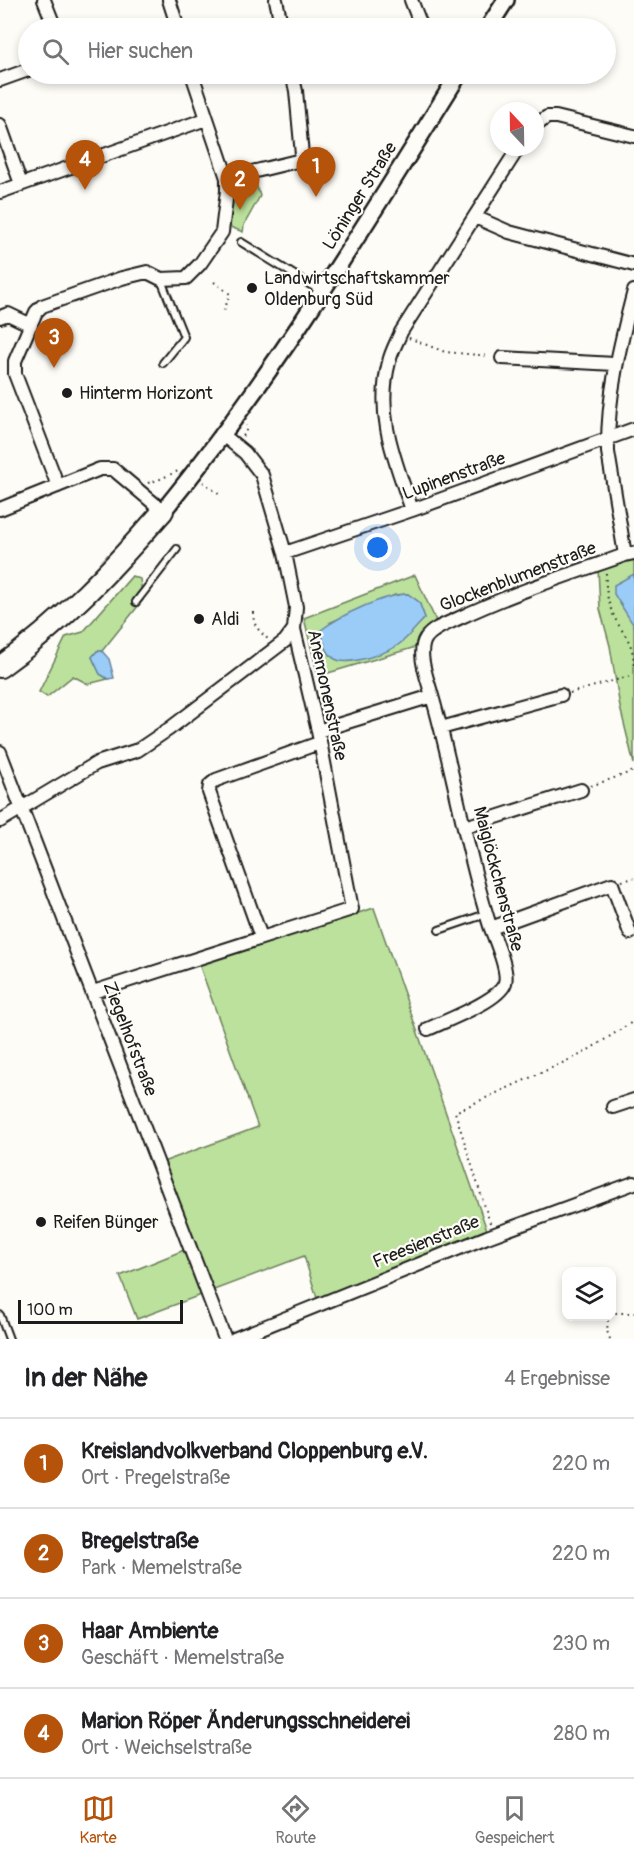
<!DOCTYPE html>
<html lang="de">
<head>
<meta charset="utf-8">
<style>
	body { margin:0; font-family:Pangolin,sans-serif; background:#f6f6f6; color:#202124 }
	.controls { position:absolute; right:18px; bottom:18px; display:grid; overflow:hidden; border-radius:12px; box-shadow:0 3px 9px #0003 }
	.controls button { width:54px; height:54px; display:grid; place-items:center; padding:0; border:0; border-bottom:2px solid #e0e0e0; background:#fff; color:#202124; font:30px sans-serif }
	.compass { position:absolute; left:490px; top:102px; width:54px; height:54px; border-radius:50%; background:#fff; box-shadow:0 3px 9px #0003; rotate:338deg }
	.scale { position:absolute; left:18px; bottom:15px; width:165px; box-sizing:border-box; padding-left:6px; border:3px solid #1c1c1c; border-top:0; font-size:16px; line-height:21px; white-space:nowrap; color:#1c1c1c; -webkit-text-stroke:4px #fdfcf7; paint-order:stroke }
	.you { position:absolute; left:378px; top:548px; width:21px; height:21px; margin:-15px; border:4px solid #fff; border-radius:50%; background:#1a73e8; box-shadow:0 0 0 9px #1a73e833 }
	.badge { display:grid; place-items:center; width:39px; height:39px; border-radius:50%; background:#b45309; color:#fff; font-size:20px; font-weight:700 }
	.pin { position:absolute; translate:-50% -50px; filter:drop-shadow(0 2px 3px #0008) }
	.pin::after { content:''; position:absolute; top:32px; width:21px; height:18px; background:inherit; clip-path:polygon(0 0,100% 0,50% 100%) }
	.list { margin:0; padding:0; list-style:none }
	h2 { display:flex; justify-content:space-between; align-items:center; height:78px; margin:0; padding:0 24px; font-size:26px }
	h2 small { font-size:20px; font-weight:400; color:#757577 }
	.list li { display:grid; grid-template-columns:39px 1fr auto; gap:18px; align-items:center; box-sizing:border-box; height:90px; padding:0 24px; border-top:2px solid #e0e0e0 }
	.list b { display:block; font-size:22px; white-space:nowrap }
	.list p { margin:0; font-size:20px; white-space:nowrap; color:#757577 }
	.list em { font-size:20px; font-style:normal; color:#757577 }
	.icon { flex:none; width:33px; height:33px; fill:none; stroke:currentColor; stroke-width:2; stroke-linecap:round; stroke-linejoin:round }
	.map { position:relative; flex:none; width:634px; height:1339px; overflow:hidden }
	.search { position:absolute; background:#fff; box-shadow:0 3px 9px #0003; left:18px; right:18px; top:18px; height:66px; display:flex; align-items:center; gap:15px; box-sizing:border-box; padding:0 21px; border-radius:33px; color:#757577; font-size:22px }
	.sheet { height:438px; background:#fff }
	nav { display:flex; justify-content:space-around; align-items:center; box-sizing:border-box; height:84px; border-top:2px solid #e0e0e0; background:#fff; font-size:16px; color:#757577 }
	nav a { display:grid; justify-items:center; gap:3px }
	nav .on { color:#b45309 }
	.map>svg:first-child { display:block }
	.green { fill:#bbe19c; stroke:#6c7e5c; stroke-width:1.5; fill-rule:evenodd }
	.water { fill:#9bccf7; stroke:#68869f; stroke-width:1.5 }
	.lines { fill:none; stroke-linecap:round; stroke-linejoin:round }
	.service-casing { stroke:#1c1c1c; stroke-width:10 }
	.minor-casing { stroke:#1c1c1c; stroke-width:16 }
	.tertiary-casing { stroke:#1c1c1c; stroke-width:20 }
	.trunk-casing { stroke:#1c1c1c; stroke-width:24 }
	.path { stroke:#1c1c1c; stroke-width:2; stroke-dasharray:1.5 4.5; stroke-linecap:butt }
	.service { stroke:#fdfcf7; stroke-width:6 }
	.minor { stroke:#fdfcf7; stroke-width:12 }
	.tertiary { stroke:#fdfcf7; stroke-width:15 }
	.trunk { stroke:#fdfcf7; stroke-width:20 }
	.poi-dot { fill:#1c1c1c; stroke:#fdfcf7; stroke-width:2 }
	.labels { text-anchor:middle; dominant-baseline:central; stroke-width:4.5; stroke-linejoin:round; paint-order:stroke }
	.street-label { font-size:18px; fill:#1c1c1c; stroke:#fdfcf7 }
	.poi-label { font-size:18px; fill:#1c1c1c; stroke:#fdfcf7; text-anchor:start }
</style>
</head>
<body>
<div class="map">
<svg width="634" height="1339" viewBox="0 0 634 1339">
	<rect width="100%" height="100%" fill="#fdfcf7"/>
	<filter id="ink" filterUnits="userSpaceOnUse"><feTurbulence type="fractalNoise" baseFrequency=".0167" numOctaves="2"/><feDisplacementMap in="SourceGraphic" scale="12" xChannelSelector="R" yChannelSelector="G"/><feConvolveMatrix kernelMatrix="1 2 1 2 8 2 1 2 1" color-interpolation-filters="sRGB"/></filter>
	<g filter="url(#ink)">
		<!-- green -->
		<path class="green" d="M232 180 256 184 260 196 244 225 243 232 225 225Z
			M634 558V764L620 707 610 646 600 609 598 568Z
			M415 575 436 621C425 628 415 634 416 647L318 676 304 618ZM408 594 419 602 425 618 412 631 331 622 395 595Z
			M132 576 140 579 143 600 102 651H97L92 657 100 674 108 679 88 684 73 676 47 697 39 692 66 637 83 632Z
			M374 908 487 1230 317 1298 304 1256 137 1319 120 1276 194 1246 163 1162 258 1127 199 964Z"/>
		<!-- water -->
		<path class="water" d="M634 574V626L614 594V585Z
			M408 594 419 602 425 618C417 626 410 635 402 642 391 652 349 667 335 659 326 654 323 640 321 630 341 615 383 595 408 594Z
			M97 651H102L109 659 114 678 108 679 100 674 92 657Z"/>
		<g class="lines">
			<!-- service casing -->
			<g class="service-casing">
				<path id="service" d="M241 242 322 292
					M161 280 184 337 163 363
					M136 602 177 549
					M439 930 486 914
					M0 1315 9 1339"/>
			</g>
			<!-- minor casing -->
			<g class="minor-casing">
				<path id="minor" d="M44 0 55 28
					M169 0 178 28
					M276 0 282 28
					M411 0 422 28
					M0 80 28 70
					M0 125 21 184
					M535 126 547 117H556L634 136
					M227 178 297 161 302 155 296 91 292 74
					M0 192 206 119
					M475 217 509 232 634 265
					M634 291C620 344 607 397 608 452L625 555 634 553
					M0 317 8 314 31 325
					M502 358 615 364
					M58 486 15 374V361L36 312 42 306 122 278 147 272 161 279 186 278 200 264 222 232 227 191V178L192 74
					M0 509 100 469H113L163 511
					M412 510C395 460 375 416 389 362 391 352 397 342 401 332L519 147
					M285 553 412 510 634 429
					M441 728 561 695
					M318 731 432 696C428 680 416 653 426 638 433 628 447 624 457 619 512 593 568 575 625 555
					M0 752 225 1339
					M0 821 97 763 138 750 169 729 285 641 294 629
					M465 827 581 790
					M491 928 612 884 630 933
					M261 937 209 792 210 785 216 780 319 743
					M93 992 352 909 318 731 294 629 296 607 285 553 262 475 245 453 223 435
					M428 1029C445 1021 499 1001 505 983 509 970 495 940 490 926 466 851 454 772 432 696
					M613 1107 634 1100
					M234 1339 487 1237 634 1183"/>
			</g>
			<!-- tertiary casing -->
			<g class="tertiary-casing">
				<path id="tertiary" d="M488 28 506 0
					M163 511C275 375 366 223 459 74"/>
			</g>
			<!-- trunk casing -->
			<g class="trunk-casing">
				<path id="trunk" d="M0 667C62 623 113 568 163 511"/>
			</g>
			<!-- path -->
			<path class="path" d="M152 28 164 24
				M214 282 230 294 224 311
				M409 338 445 352 490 356
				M243 436 246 433V425
				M203 482 220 495
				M148 483 158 480 178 471
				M606 573C605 586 607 601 613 614 622 635 633 638 634 665
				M253 612C253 626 259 631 269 640
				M570 693 634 675
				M591 786 634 771
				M622 881 634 878
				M490 1223 455 1112 582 1054 634 1021
				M610 1339 607 1331 608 1320 615 1313H634"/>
			<!-- service -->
			<use href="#service" class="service"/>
			<!-- minor -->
			<use href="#minor" class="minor"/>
			<!-- tertiary -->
			<use href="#tertiary" class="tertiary"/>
			<!-- trunk -->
			<use href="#trunk" class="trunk"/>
		</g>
	</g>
	<!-- markers -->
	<g class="poi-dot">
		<circle cx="252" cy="288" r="6"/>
		<circle cx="67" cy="393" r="6"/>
		<circle cx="199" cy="619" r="6"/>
		<circle cx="41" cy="1222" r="6"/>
	</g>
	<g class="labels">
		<!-- street labels -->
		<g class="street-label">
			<text transform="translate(360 196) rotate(-58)">Löninger Straße</text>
			<text transform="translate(454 476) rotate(-20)">Lupinenstraße</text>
			<text transform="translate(518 577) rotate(-21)">Glockenblumenstraße</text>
			<text transform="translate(327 695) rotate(78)">Anemonenstraße</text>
			<text transform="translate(498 879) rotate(75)">Maiglöckchenstraße</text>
			<text transform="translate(130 1039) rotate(69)">Ziegelhofstraße</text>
			<text transform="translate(426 1242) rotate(-22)">Freesienstraße</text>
		</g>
		<!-- poi labels -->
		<g class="poi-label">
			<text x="264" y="278">Landwirtschaftskammer<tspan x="264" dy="21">Oldenburg Süd</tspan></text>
			<text x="79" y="393">Hinterm Horizont</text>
			<text x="211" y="619">Aldi</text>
			<text x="53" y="1222">Reifen Bünger</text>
		</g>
	</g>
</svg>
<div class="controls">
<button><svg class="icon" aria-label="layers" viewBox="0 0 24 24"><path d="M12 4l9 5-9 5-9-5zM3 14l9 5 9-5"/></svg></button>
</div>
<svg class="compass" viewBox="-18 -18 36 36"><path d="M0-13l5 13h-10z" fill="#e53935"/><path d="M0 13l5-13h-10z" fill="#757577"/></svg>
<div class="scale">100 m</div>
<div class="you"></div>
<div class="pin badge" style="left:316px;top:197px">1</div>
<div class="pin badge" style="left:240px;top:210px">2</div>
<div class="pin badge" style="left:54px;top:368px">3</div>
<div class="pin badge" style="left:85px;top:190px">4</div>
<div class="search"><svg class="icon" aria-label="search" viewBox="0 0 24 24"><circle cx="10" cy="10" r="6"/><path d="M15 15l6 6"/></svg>Hier suchen</div>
</div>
<section class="sheet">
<h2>In der Nähe<small>4 Ergebnisse</small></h2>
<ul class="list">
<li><span class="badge">1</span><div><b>Kreislandvolkverband Cloppenburg e.V.</b><p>Ort · Pregelstraße</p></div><em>220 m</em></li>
<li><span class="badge">2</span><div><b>Bregelstraße</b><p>Park · Memelstraße</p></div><em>220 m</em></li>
<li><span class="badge">3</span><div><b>Haar Ambiente</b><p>Geschäft · Memelstraße</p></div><em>230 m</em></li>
<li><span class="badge">4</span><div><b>Marion Röper Änderungsschneiderei</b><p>Ort · Weichselstraße</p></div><em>280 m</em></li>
</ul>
</section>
<nav>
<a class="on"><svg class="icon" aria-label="map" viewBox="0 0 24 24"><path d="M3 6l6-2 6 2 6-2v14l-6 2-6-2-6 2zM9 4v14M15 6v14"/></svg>Karte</a>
<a><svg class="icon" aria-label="directions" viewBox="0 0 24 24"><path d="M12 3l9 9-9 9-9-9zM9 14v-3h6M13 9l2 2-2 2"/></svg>Route</a>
<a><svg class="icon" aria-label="saved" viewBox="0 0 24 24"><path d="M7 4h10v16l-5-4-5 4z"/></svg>Gespeichert</a>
</nav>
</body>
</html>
